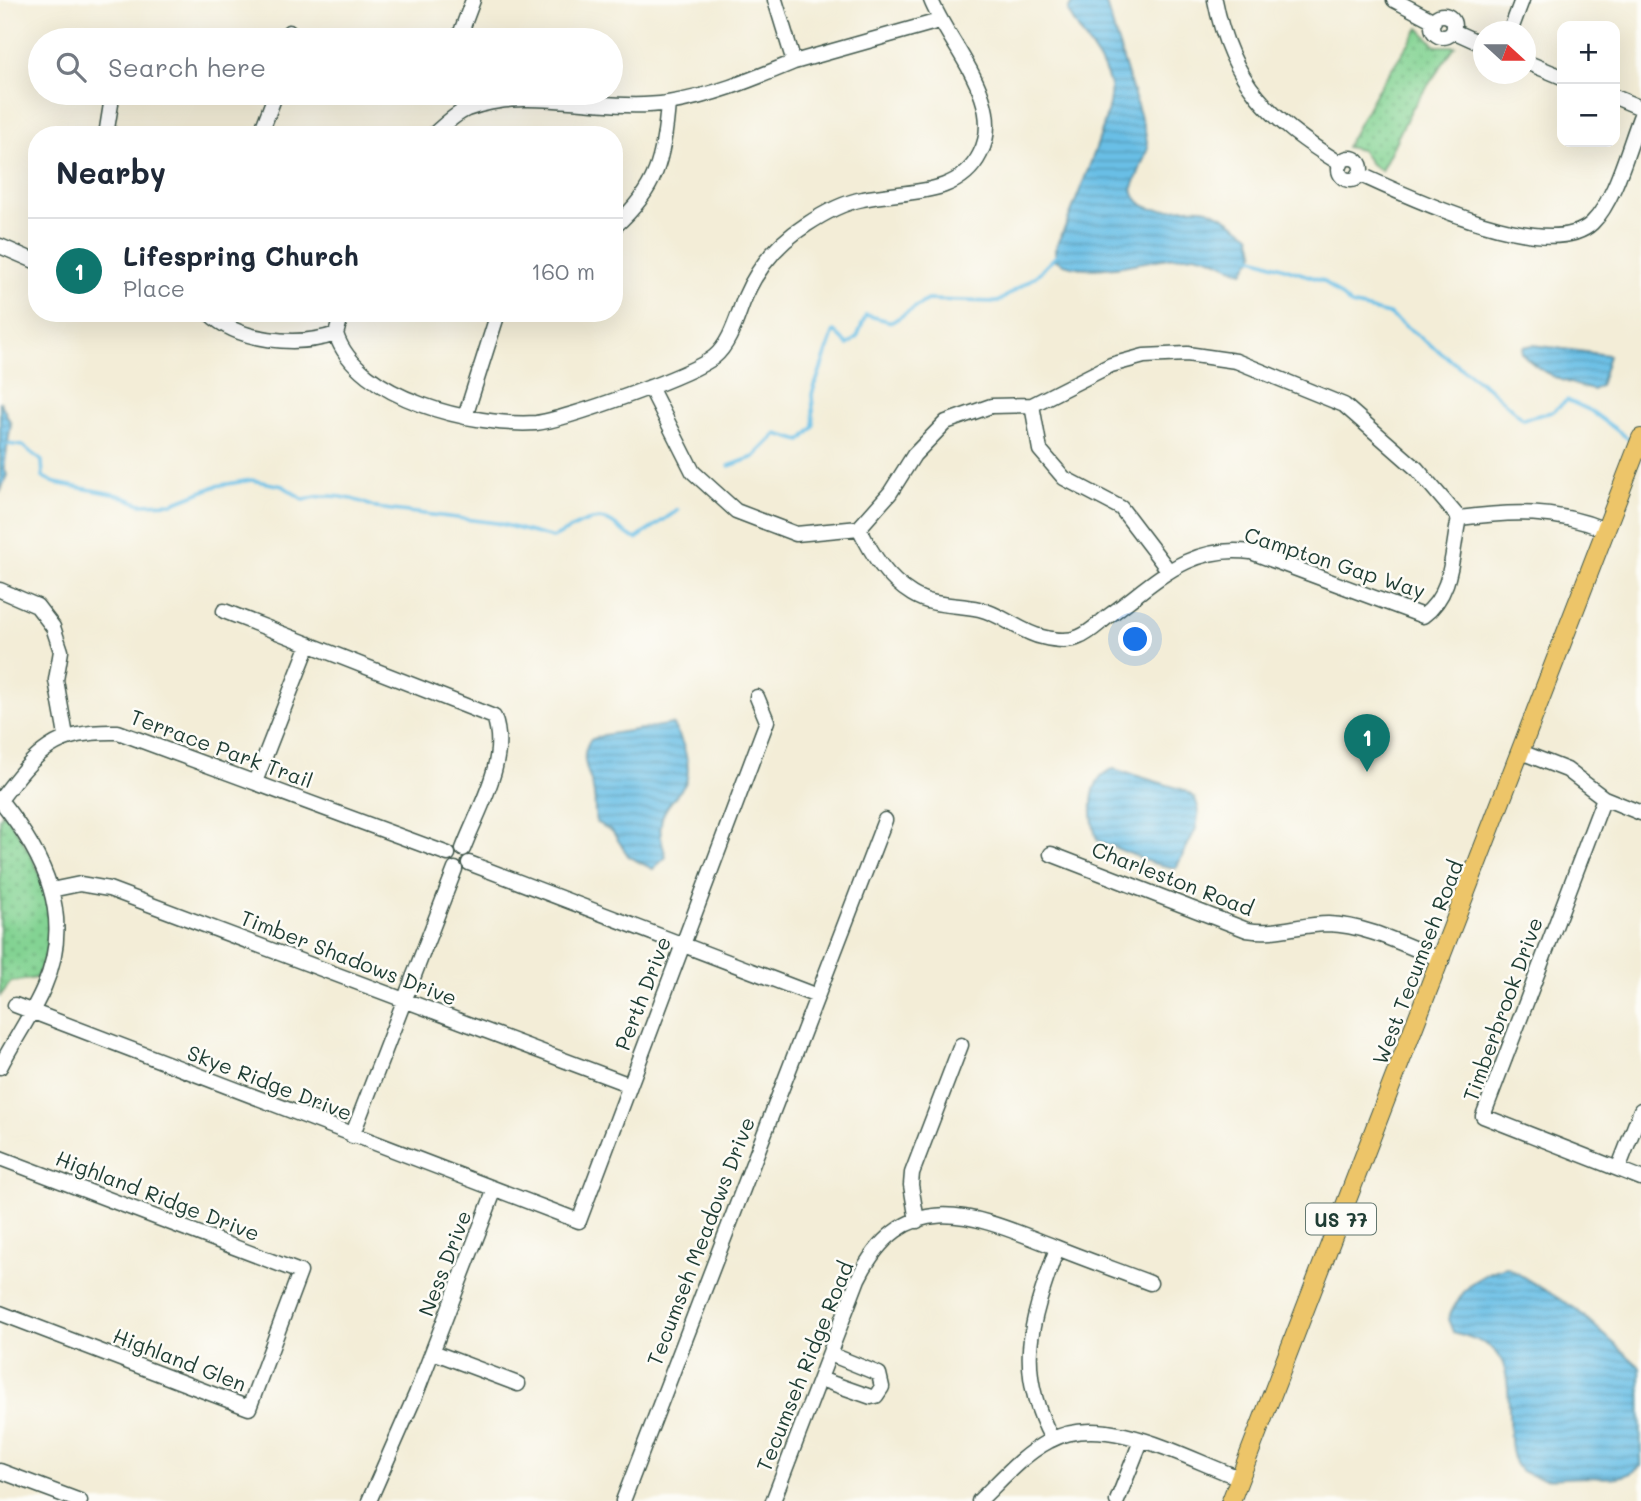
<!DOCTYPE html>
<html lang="en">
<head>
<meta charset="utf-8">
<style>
	body { margin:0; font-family:Mali,sans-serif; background:#f2f2f3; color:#1f2937 }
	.controls { position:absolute; right:21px; top:21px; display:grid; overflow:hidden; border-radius:14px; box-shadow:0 7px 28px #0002 }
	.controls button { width:63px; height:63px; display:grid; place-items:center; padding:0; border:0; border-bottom:2px solid #e0e1e3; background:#fff; color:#1f2937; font:35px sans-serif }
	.compass { position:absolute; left:1473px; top:21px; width:63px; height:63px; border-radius:50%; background:#fff; box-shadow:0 7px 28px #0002; rotate:111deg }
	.you { position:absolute; left:1136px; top:640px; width:24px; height:24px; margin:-18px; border:5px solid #fff; border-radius:50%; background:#1a73e8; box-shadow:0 0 0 10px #1a73e833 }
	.badge { display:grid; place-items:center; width:46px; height:46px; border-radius:50%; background:#0f766e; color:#fff; font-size:23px; font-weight:700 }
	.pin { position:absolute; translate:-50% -58px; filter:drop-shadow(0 2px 4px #0008) }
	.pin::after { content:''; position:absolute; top:37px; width:24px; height:21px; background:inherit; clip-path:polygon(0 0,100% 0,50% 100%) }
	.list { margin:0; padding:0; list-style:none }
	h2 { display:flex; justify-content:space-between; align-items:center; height:91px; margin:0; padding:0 28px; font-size:30px }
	h2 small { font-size:23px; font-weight:400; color:#747a83 }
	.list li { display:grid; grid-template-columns:46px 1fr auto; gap:21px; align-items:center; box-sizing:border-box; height:105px; padding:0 28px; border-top:2px solid #e0e1e3 }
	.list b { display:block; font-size:26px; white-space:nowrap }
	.list p { margin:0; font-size:23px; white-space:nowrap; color:#747a83 }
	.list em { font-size:23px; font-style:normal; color:#747a83 }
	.icon { flex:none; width:38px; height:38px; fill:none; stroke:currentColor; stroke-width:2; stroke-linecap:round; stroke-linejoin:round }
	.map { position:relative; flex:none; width:1641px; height:1501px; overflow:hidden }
	.search { position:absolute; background:#fff; box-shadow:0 7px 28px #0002; left:28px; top:28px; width:595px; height:77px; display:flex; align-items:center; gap:18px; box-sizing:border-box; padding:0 24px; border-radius:38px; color:#747a83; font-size:26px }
	.panel { position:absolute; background:#fff; box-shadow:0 7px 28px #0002; left:28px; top:126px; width:595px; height:196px; border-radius:28px }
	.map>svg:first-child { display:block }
	.park { fill:url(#park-dots); stroke:#518864; stroke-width:2 }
	.water { fill:url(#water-rules); stroke:#447e8d; stroke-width:2 }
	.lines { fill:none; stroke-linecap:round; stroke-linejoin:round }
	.stream { stroke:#69bfe6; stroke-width:3.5 }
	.minor-casing { stroke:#3f574c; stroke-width:17 }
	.major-casing { stroke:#3f574c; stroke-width:20 }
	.minor { stroke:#fff; stroke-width:14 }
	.major { stroke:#edc569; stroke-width:18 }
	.labels { text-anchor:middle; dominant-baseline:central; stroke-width:5; stroke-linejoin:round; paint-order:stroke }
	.shield { fill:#fdfcf7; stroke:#62766e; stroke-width:2 }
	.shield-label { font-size:19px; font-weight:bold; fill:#1f3d34 }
	.street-label { font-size:21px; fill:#1f3d34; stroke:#fdfcf7 }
</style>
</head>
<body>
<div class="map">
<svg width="1641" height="1501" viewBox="0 0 1641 1501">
	<defs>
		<pattern id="park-dots" width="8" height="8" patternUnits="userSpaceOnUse" patternTransform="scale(1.75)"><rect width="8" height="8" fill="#83d393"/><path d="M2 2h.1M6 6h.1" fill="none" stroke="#6bac79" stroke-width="1.8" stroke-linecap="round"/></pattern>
		<pattern id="water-rules" width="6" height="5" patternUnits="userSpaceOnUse" patternTransform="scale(1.75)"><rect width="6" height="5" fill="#69bfe6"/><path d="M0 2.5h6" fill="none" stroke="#569cbb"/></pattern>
	</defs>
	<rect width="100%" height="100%" fill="#fdfcf7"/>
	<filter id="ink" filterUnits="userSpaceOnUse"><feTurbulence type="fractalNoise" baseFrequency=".0143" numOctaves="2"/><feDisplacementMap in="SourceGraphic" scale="14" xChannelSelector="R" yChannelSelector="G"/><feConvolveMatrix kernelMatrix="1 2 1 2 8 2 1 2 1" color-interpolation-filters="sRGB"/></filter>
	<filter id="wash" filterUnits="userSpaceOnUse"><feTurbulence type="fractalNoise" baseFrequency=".00686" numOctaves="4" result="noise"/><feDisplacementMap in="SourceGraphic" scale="28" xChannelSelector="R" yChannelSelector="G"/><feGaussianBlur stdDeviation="1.57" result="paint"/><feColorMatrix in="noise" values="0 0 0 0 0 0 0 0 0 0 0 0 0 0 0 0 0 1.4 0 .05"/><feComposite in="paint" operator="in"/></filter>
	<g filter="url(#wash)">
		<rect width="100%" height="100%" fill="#f3edd7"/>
		<!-- park -->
		<path class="park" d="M1419 28 1436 46H1455L1411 110 1381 171 1371 164 1361 150 1346 147 1376 92Z
			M3 812C40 861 67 918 36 978L11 982 0 996V819Z"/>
		<!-- water -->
		<path class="water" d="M1073 0H1104L1106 4 1145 131 1148 148 1132 190C1145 224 1181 202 1207 209 1223 214 1237 226 1250 235L1255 253 1243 272C1228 268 1212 255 1197 255 1154 255 1093 282 1056 260 1054 244 1060 239 1066 225 1076 199 1115 110 1110 86 1104 59 1080 36 1068 11Z
			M1533 345 1609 355 1600 386 1593 390C1567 383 1541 375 1522 353L1523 347Z
			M0 401 11 424 4 468 7 475 0 493Z
			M672 724C682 737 695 771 683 787 675 798 662 809 661 824 659 835 663 846 666 857L653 869 629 857 612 831 597 823C593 813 596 805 594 795 592 774 577 761 590 740L604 735Z
			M1114 769 1184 790 1195 798 1199 810 1196 829 1176 868 1152 863 1097 840C1090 818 1086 776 1114 769Z
			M1507 1267 1576 1309 1640 1367 1641 1466C1625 1481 1606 1478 1586 1477 1563 1477 1544 1483 1522 1471 1498 1458 1520 1380 1497 1353 1487 1342 1467 1336 1453 1332L1448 1319C1461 1290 1476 1274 1507 1267Z"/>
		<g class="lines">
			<!-- stream -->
			<path class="stream" d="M1248 256 1324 281 1351 305 1389 314 1491 390 1523 419 1552 412 1567 400 1591 411 1633 442
				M7 444 23 446 42 461 43 477 55 483 118 495 141 504 173 503 216 486 251 480 283 486 304 500C328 492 353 497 376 508L497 523 553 538C570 530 594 511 612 523 621 529 625 534 636 539L678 510
				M729 466 754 457 777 434 801 441 814 427 812 394 834 331 848 345 857 337 866 315 892 322 927 300 998 302 1037 275 1057 255"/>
		</g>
	</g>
	<g filter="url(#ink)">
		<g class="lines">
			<!-- minor casing -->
			<g class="minor-casing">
				<path id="minor" d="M775 0 794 62 939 21
					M1215 0C1231 83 1271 121 1341 164
					M1394 0 1434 21
					M1432 26a11 11 0 1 1 22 0a11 11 0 1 1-22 0Z
					M1453 31 1484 45
					M1510 32 1522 0
					M289 40V32
					M458 40 473 0
					M1526 62 1562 77
					M457 93 465 109
					M1615 97 1641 108
					M106 135 111 104
					M260 135 276 93
					M433 135C443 126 455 114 467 109 531 85 602 113 668 103 713 96 753 79 794 62
					M1339 169a11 11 0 1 1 22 0a11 11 0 1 1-22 0Z
					M1359 174C1407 196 1549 264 1592 223 1615 201 1629 145 1641 115
					M614 227C657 189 664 158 668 103
					M0 246 37 262
					M209 313C238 342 298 347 336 334 357 399 475 427 536 423 565 420 692 375 714 357 731 343 737 316 745 297 758 267 779 242 806 225 824 213 842 203 863 199 904 190 958 198 980 154 1007 102 949 46 931 0
					M336 334 342 313
					M650 387 693 472 736 511 796 534 859 528 890 493 914 455 946 422 991 406 1032 405 1111 365 1144 356 1187 354 1236 361 1344 405 1417 469 1459 518
					M1032 405 1040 450 1064 478 1121 508 1169 571
					M465 417 498 313
					M1459 518C1512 511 1555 509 1606 530
					M859 528C872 554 886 578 912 594 933 607 956 604 979 609 1002 614 1020 632 1042 637 1054 640 1068 642 1079 637 1090 633 1100 622 1110 615 1157 581 1189 544 1251 552L1423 616C1454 593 1451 554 1459 518
					M0 590 37 606 53 627 61 651 56 680 66 736
					M224 611 494 717C510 759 478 809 463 849
					M1521 752 1567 770 1604 798 1641 813
					M255 782 309 644
					M1604 798 1483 1116 1641 1178
					M0 800C36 752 55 730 118 732L448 854
					M0 800C44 855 75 916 44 987 32 1015 14 1040 0 1067
					M1051 854 1247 930C1276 935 1300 924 1328 924 1367 925 1406 946 1442 960
					M469 863 817 996
					M51 890 80 884 109 889 630 1085
					M15 1005 579 1221 767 721 757 697
					M352 1136 455 869
					M0 1158 300 1272 249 1408 0 1313
					M1618 1169 1641 1110
					M917 1221 911 1185 912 1173 961 1045
					M433 1352 518 1384
					M820 1379 871 1397 876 1396 882 1387 879 1374 830 1354
					M1052 1439C1013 1366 1032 1320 1057 1248
					M0 1471 80 1501
					M369 1501 416 1394 495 1189
					M623 1501 885 820
					M773 1501 858 1279C906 1182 978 1217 1055 1247 1087 1260 1119 1271 1150 1283
					M979 1501C1001 1480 1022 1455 1049 1441 1104 1410 1187 1459 1240 1478
					M1117 1501 1141 1441"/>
			</g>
			<!-- major casing -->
			<g class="major-casing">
				<path id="major" d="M1231 1501 1641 438"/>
			</g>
			<!-- minor -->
			<use href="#minor" class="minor"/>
			<!-- major -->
			<use href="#major" class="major"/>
		</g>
	</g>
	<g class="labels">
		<!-- shield labels -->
		<rect class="shield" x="1306" y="1203.5" width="70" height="31" rx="5"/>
		<g class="shield-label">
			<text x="1341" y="1219">US 77</text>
		</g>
		<!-- street labels -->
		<g class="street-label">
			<text transform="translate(1335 562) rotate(18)">Campton Gap Way</text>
			<text transform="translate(222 748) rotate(20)">Terrace Park Trail</text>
			<text transform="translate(1173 878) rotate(21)">Charleston Road</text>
			<text transform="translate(349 957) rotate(21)">Timber Shadows Drive</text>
			<text transform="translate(1417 962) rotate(-69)">West Tecumseh Road</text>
			<text transform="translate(642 993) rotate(-69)">Perth Drive</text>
			<text transform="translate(1502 1009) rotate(-70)">Timberbrook Drive</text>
			<text transform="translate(270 1082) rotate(21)">Skye Ridge Drive</text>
			<text transform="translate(158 1195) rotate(21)">Highland Ridge Drive</text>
			<text transform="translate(700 1241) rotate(-69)">Tecumseh Meadows Drive</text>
			<text transform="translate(444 1263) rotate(-69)">Ness Drive</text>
			<text transform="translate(180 1359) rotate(21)">Highland Glen</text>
			<text transform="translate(804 1366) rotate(-68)">Tecumseh Ridge Road</text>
		</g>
	</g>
</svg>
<div class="controls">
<button>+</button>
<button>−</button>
</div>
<svg class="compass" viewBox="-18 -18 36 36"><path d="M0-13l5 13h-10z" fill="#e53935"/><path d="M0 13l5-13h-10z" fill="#747a83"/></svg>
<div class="you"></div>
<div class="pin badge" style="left:1367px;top:772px">1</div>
<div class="search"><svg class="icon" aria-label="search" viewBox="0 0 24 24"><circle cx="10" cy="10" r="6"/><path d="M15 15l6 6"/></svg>Search here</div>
<section class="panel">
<h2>Nearby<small></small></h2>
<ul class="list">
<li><span class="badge">1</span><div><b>Lifespring Church</b><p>Place</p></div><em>160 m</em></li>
</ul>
</section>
</div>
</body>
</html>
